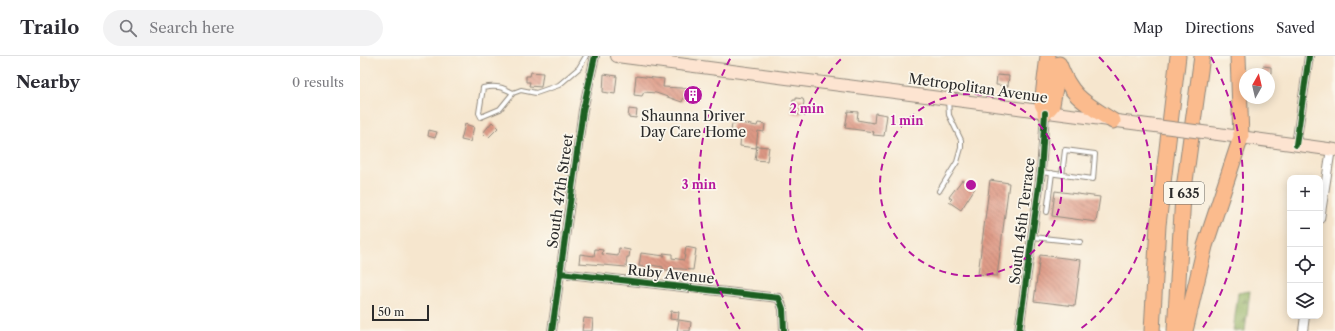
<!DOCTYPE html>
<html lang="en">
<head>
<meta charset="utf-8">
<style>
	body { margin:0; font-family:"Libre Caslon Text",serif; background:#f2f2f3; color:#2b2b33 }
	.controls { position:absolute; right:12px; bottom:12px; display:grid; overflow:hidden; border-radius:8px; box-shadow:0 2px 10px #0003 }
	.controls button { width:36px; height:36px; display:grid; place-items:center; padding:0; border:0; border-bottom:1px solid #e1e1e2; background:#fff; color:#2b2b33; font:20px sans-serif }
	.compass { position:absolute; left:879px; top:12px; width:36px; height:36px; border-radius:50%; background:#fff; box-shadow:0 2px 10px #0003; rotate:8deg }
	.scale { position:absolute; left:12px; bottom:10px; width:57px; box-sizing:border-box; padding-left:4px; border:2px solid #2b2b2b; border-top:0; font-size:11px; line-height:14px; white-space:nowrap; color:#2b2b2b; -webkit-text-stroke:3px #fbf7ec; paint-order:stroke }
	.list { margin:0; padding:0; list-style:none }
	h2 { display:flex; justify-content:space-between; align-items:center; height:52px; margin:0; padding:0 16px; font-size:17px }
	h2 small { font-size:13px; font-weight:400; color:#7c7c81 }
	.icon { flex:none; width:22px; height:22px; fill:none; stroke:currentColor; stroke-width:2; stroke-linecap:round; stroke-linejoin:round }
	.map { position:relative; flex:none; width:975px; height:275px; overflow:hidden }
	header { display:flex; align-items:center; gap:24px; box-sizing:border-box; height:56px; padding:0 20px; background:#fff; border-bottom:1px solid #e1e1e2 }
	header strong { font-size:19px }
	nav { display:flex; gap:22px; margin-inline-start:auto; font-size:14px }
	.search { width:280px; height:36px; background:#f2f2f3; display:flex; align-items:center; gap:10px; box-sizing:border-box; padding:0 14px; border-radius:22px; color:#7c7c81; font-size:15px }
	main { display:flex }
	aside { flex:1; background:#fff }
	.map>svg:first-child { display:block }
	.forest { fill:url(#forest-firs); stroke:#607049 }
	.building { fill:url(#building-back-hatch) }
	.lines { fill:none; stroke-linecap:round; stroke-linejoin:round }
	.lane-casing { stroke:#90887c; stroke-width:6 }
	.street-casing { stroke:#90887c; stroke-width:10 }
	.secondary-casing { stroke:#90887c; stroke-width:14 }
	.highway-casing { stroke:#90887c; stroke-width:17 }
	.lane { stroke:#fff; stroke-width:4 }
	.street { stroke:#fff; stroke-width:8 }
	.secondary { stroke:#fde4d1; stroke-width:12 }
	.highway { stroke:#fbbb8d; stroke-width:15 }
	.secondary-bridge-casing { stroke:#90887c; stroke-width:14; stroke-linecap:butt }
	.secondary-bridge { stroke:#fde4d1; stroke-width:12 }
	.cycleway-casing { stroke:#fbf7ec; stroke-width:8 }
	.cycleway { stroke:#1b5e20; stroke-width:6 }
	.ring { fill:none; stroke:#b5179e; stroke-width:2; stroke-dasharray:7 5 }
	.labels { text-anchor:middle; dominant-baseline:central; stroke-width:3.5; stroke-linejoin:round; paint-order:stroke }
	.shield { fill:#fbf7ec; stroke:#696865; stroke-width:1 }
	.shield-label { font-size:13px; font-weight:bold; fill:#2b2b2b }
	.street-label { font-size:14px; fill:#2b2b2b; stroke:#fbf7ec }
	.poi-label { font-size:14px; fill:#2b2b2b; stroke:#fbf7ec }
	.centre { fill:#b5179e; stroke:#fbf7ec; stroke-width:2 }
	.ring-label { font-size:12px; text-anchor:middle; font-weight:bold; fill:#b5179e; stroke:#fbf7ec; stroke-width:3.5; stroke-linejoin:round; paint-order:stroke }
</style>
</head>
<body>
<header>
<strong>Trailo</strong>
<div class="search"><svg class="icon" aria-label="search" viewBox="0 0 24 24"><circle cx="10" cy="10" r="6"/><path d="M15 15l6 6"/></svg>Search here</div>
<nav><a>Map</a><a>Directions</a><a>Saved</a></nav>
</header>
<main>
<aside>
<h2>Nearby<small>0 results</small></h2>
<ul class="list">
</ul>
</aside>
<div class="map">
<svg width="975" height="275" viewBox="0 0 975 275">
	<defs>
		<pattern id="forest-firs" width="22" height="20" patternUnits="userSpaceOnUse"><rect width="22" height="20" fill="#96b467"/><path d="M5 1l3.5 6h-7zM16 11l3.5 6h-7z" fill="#7b9355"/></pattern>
		<pattern id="building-back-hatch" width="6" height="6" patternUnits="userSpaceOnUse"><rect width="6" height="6" fill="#de9985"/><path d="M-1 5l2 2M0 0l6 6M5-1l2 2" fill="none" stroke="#b47d6d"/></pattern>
	</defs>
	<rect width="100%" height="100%" fill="#fbf7ec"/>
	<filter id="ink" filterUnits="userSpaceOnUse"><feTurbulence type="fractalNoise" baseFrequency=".025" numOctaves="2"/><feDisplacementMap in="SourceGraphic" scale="8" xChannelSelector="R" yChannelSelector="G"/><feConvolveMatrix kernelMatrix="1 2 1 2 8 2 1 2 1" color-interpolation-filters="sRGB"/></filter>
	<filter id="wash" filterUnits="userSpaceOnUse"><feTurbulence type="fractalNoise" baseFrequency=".012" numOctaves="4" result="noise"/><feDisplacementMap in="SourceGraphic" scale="16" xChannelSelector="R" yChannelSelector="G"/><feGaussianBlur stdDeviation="0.9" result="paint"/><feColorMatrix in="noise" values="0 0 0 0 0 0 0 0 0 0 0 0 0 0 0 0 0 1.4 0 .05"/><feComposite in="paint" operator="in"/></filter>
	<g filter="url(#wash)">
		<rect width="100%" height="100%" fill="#f6e6ce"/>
		<!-- forest -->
		<path class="forest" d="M890 235 885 275H873L878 237Z"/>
		<g id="blocks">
			<!-- building -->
			<path class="building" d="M903 10 911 11V18H902Z
				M171 16 183 17 181 31 169 30 170 26H166V20H170Z
				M244 18 257 20 255 38 243 36Z
				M637 19 649 20 648 30 636 29Z
				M276 20 304 23 303 31 338 33 337 41 325 39 322 46 296 37 284 36 282 40 274 39Z
				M436 42 443 43 444 46 441 59 431 57 433 44H436Z
				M269 53 277 54 276 62 268 61Z
				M488 55 498 56 497 64 514 67 515 57 527 59 524 80 513 79 514 76 485 72Z
				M132 66 138 72 128 82 123 77Z
				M375 66 397 70 398 67 405 68 404 76 398 75 396 92 380 90 381 77 371 75 372 68H374Z
				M105 68 114 71 110 86 101 84Z
				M69 74 77 76 75 82 68 80Z
				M397 90 409 91 407 105 395 104Z
				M602 124 615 132 601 154 589 146 592 143 589 141Z
				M630 124 649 127 637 220 618 218Z
				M695 135 740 141 736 166 692 160Z
				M326 191 336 193 333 214 310 212 309 214H303V211L290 209V212L279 210 281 197 305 200 303 197 312 198V202L324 204Z
				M259 192 270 194 269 201H267L266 211 219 207 220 198 234 200 235 193 243 194 242 198 258 200Z
				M680 199 721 204 715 250 674 245Z
				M311 255 319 256 318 264 310 263Z
				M224 262 233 263 232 275H222Z
				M319 264 331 266 330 275H317Z"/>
		</g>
	</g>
	<g filter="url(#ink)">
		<use href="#blocks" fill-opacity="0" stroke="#90887c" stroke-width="1"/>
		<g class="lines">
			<!-- lane casing -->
			<g class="lane-casing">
				<path id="lane" d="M153 37C143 31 135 29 123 32L119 57 121 61 140 53 153 37 161 34 176 37 199 29 219 12 226 0
					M681 116 733 123 735 98 705 94 702 119
					M579 135 597 106 601 92V84L589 59 588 44
					M687 156 692 117
					M673 181 720 186"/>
			</g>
			<!-- street casing -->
			<g class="street-casing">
				<path id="street" d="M936 89 949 0
					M960 163 971 93
					M200 217 419 242 423 253 424 275
					M192 275 223 54 235 0
					M659 275 681 116 685 57
					M943 275 945 260"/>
			</g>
			<!-- secondary casing -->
			<g class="secondary-casing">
				<path id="secondary" d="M257 0 780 68
					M858 78 975 94"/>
			</g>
			<!-- highway casing -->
			<g class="highway-casing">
				<path id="highway" d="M699 8C711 41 725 47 753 65
					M684 52 682 48 688 0
					M685 57 692 49 699 9
					M792 275 798 169 818 0
					M815 275 823 140 842 0
					M825 275 845 190 881 81 878 0"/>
			</g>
			<!-- lane -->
			<use href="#lane" class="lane"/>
			<!-- street -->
			<use href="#street" class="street"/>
			<!-- secondary -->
			<use href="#secondary" class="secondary"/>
			<!-- highway -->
			<use href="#highway" class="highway"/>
			<!-- secondary-bridge casing -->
			<g class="secondary-bridge-casing">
				<path id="secondary-bridge" d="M780 68 858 78"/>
			</g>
			<!-- secondary-bridge -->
			<use href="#secondary-bridge" class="secondary-bridge"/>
			<!-- cycleway casing -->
			<g class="cycleway-casing">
				<path id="cycleway" d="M936 89 949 0
					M200 217 419 242 423 253 424 275
					M192 275 223 54 235 0
					M659 275 681 116 685 57"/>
			</g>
			<!-- cycleway -->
			<use href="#cycleway" class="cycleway"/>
		</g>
	</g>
	<!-- distance rings -->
	<g class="ring">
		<circle cx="611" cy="129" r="91"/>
		<path d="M503 274A181 181 0 0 1 483 1M739 1A181 181 0 0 1 719 274"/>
		<path d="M380 273A272 272 0 0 1 371 1M851 1A272 272 0 0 1 842 273"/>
	</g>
	<!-- icons -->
	<defs>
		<g id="building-disc" transform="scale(1)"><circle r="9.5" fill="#b5179e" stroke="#fbf7ec"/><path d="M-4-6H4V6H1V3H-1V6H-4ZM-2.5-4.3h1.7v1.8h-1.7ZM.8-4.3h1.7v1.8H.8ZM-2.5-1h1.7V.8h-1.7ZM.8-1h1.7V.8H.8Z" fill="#fff"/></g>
	</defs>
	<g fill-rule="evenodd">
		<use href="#building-disc" x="333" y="39"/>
	</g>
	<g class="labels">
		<!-- shield labels -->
		<rect class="shield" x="804" y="126" width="40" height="22" rx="3"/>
		<g class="shield-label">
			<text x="824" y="137">I 635</text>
		</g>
		<!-- street labels -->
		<g class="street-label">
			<text transform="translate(618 32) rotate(8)">Metropolitan Avenue</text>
			<text transform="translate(200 135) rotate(-82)">South 47th Street</text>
			<text transform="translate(662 165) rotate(-83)">South 45th Terrace</text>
			<text transform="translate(311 218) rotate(6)">Ruby Avenue</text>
		</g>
		<!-- poi labels -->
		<g class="poi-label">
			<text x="333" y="60">Shaunna Driver<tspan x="333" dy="16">Day Care Home</tspan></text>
		</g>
	</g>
	<circle cx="611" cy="129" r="6" class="centre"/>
	<g class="ring-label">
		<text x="447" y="57">2 min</text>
		<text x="547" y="69">1 min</text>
		<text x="339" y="133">3 min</text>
	</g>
</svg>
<div class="controls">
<button>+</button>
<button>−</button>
<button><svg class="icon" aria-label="locate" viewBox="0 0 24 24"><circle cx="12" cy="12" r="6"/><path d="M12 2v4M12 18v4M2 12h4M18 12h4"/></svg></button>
<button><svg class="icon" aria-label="layers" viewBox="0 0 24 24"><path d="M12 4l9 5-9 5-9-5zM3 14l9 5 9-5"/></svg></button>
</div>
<svg class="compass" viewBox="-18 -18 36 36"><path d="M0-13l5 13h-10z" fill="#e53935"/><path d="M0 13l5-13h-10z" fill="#7c7c81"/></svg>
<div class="scale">50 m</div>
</div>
</main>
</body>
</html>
